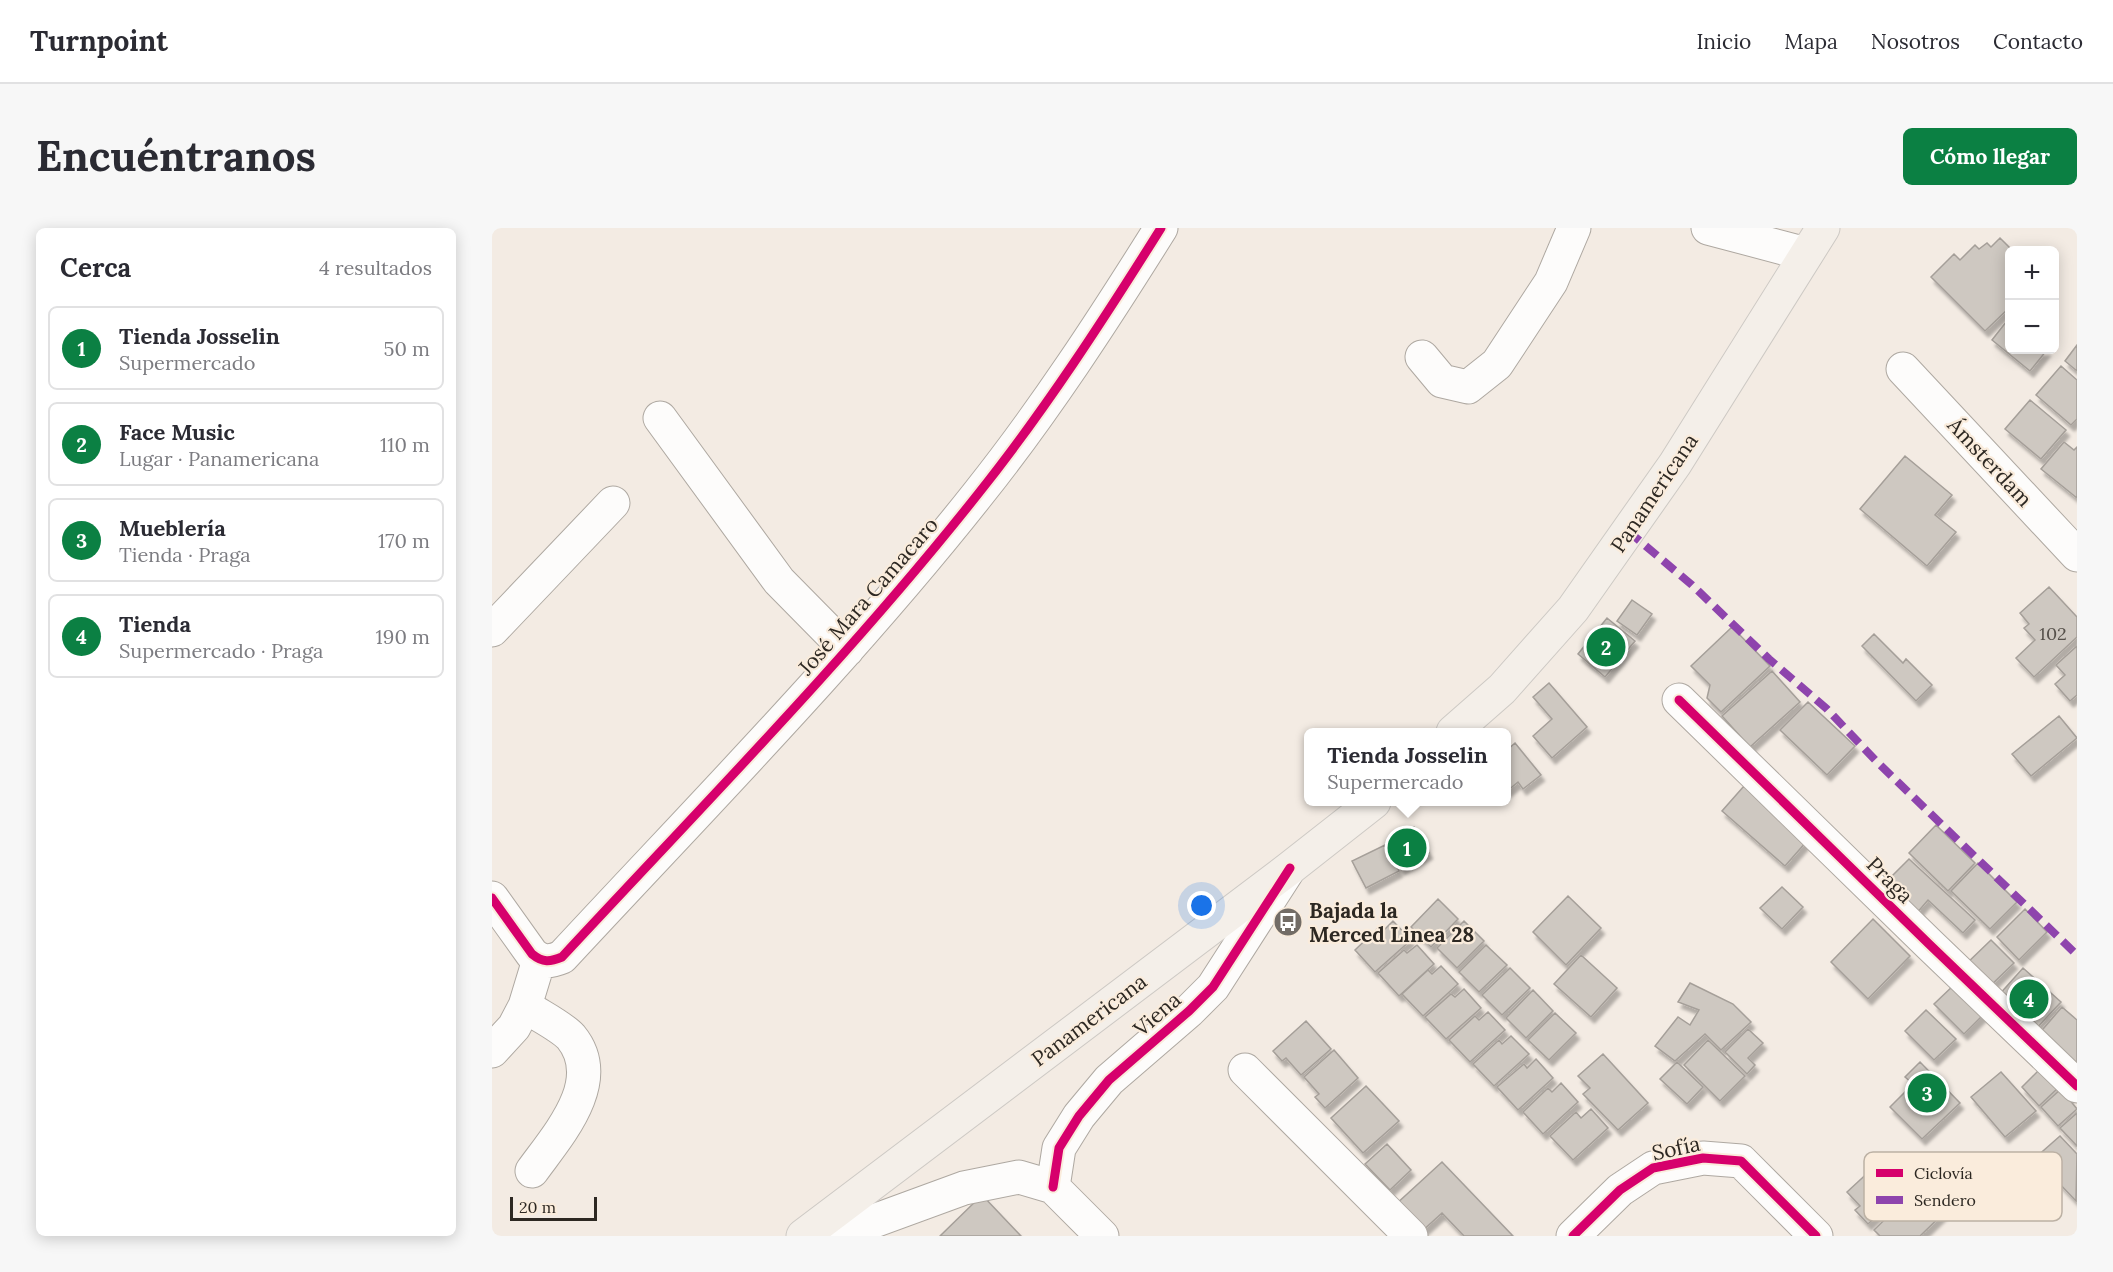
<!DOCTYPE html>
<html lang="es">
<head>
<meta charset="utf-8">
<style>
	body { margin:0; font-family:Lora,serif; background:#f7f7f7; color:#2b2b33 }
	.controls { position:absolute; right:18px; top:18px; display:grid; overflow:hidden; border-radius:9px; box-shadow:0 3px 15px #0003 }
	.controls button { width:54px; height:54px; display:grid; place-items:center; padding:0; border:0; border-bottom:2px solid #e1e1e2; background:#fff; color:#2b2b33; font:30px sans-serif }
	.scale { position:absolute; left:18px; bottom:15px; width:87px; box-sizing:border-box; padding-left:6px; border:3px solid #2d2822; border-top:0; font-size:16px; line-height:21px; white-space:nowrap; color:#2d2822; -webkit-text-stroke:4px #faecdc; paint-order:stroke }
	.you { position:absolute; left:710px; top:678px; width:21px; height:21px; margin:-15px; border:4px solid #fff; border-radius:50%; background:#1a73e8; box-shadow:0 0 0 9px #1a73e833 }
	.badge { display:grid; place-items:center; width:39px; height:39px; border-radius:50%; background:#0b8043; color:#fff; font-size:20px; font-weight:700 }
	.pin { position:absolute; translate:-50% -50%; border:3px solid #fff; box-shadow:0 2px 6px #0006 }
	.popup { position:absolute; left:812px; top:500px; width:207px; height:78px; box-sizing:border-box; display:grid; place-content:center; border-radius:9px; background:#fff; filter:drop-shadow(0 2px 4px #0005); font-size:20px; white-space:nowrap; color:#7c7c81 }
	.popup b { font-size:22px; color:#2b2b33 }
	.popup::after { content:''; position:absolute; left:50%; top:100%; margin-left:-12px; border:12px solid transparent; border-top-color:#fff }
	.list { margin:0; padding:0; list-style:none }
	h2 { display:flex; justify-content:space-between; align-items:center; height:78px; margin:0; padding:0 24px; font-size:26px }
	h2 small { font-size:20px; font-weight:400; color:#7c7c81 }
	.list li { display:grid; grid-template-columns:39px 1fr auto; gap:18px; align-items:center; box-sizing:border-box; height:84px; margin:0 12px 12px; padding:0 12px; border:2px solid #e1e1e2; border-radius:9px }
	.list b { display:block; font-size:22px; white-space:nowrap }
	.list p { margin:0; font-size:20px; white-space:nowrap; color:#7c7c81 }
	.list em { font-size:20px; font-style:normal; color:#7c7c81 }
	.map { position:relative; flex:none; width:1585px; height:1008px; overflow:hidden; border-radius:9px }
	header { display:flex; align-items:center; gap:36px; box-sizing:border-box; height:84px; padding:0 30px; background:#fff; border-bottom:2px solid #e1e1e2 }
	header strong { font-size:28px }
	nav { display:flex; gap:33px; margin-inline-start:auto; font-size:21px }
	.intro { display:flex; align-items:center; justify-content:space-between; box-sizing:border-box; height:144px; padding:0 36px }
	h1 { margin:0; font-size:42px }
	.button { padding:15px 27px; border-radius:9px; background:#0b8043; color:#fff; font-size:21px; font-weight:700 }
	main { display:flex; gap:36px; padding:0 36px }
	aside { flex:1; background:#fff; border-radius:9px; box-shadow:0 3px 15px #0003 }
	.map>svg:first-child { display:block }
	.building { fill:#cec8c1; stroke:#a59f99; stroke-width:1.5; filter:url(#shadow) }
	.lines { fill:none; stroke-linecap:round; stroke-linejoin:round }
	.minor-casing { stroke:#aea8a1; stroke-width:35 }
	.major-casing { stroke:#cdc9c4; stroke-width:35 }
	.minor { stroke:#fdfcfb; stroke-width:33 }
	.major { stroke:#f4efe9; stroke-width:33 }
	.quiet { stroke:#8e44ad; stroke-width:8; stroke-dasharray:15 8; stroke-linecap:butt }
	.cycleway-casing { stroke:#faecdc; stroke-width:13 }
	.cycleway { stroke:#d6006c; stroke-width:9 }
	.labels { text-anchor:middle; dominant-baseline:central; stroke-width:4.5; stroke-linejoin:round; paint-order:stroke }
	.number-label { font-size:18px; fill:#55504a }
	.street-label { font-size:21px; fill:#2d2822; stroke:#faecdc }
	.poi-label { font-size:21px; font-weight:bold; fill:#2d2822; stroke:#faecdc; text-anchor:start }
	.key { fill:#faecdc; stroke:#bcb1a4; stroke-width:1.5 }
	.key-label { font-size:16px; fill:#2d2822 }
</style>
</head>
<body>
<header>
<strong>Turnpoint</strong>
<nav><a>Inicio</a><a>Mapa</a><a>Nosotros</a><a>Contacto</a></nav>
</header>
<div class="intro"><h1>Encuéntranos</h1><a class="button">Cómo llegar</a></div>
<main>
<aside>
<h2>Cerca<small>4 resultados</small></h2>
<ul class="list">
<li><span class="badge">1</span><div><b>Tienda Josselin</b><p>Supermercado</p></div><em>50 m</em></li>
<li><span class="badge">2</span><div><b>Face Music</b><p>Lugar · Panamericana</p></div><em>110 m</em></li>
<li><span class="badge">3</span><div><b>Mueblería</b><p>Tienda · Praga</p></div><em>170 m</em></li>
<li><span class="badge">4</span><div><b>Tienda</b><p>Supermercado · Praga</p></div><em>190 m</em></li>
</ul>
</aside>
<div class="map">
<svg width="1585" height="1008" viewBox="0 0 1585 1008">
	<defs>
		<filter id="shadow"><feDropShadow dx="3.5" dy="6" stdDeviation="1.5" flood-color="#0004"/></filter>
	</defs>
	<rect width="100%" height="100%" fill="#f3ebe3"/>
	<!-- building -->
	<path class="building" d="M1508 10 1520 22H1518V79L1493 103 1439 49 1462 26 1468 32 1483 17 1487 21 1495 15 1499 19Z
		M1518 89V122H1555L1538 143 1500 112Z
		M1585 117V143L1573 133Z
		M1569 138 1585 152V191L1579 197 1544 167Z
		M1538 172 1574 202 1549 231 1513 201Z
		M1572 214 1582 222 1585 219V270L1549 241Z
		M1413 228 1460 267 1443 287 1464 304 1435 338 1368 281Z
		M1557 359 1585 389V409L1542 449 1524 430 1543 412 1532 400 1537 396 1528 385Z
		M1140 372 1160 386 1145 407 1125 393Z
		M1115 390 1143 413 1113 449 1086 426Z
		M1240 399 1278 438 1229 484 1215 470 1218 457 1199 438Z
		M1382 406 1411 435 1414 431 1440 457 1424 473 1370 418Z
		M1585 418V467L1578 473 1563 456 1573 447 1564 437Z
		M1280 443 1308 474 1258 519 1230 488Z
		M1057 455 1095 499 1060 530 1041 508 1060 491 1041 469Z
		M1316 474 1363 518 1335 547 1288 502Z
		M1567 488 1585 510 1539 548 1520 526Z
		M1023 515 1049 547 1031 561 1026 554 1014 564V523Z
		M1252 558 1315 613 1293 638 1230 583Z
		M1444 597 1483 635 1456 663 1417 625Z
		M922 599 937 625 909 641 894 615Z
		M893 617 907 643 874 660 860 633Z
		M1417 631 1483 692 1471 705 1436 672 1424 686 1392 656Z
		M1486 635 1525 674 1498 701 1459 663Z
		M1290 659 1311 679 1290 701 1268 680Z
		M1076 668 1109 700 1074 737 1041 704Z
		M946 671 966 691 939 719 919 699Z
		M1533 681 1555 704 1527 732 1505 709Z
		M1381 691 1418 728 1376 771 1339 734Z
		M901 693 919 712 883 744 863 722 888 698 892 702Z
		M972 693 992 713 965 740 945 720Z
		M1499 712 1522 735 1494 762 1471 739Z
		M925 717 942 736 907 768 886 745 912 722 915 725Z
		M994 717 1015 737 987 764 967 744Z
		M1089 727 1125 760 1099 789 1062 756Z
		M949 738 966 756 931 788 910 766 936 742 940 746Z
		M1018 740 1038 760 1010 787 990 767Z
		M1531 740 1569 774 1543 802 1506 768Z
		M1198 755 1241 776 1259 794 1229 822 1213 806 1183 833 1163 818 1186 789 1198 797 1207 782 1186 774Z
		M1464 755 1494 784 1472 806 1442 776Z
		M972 761 989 780 954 811 933 789 959 766 963 769Z
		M1041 762 1061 783 1034 810 1014 790Z
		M1570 779 1585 792V838L1545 808Z
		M1434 782 1464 811 1442 832 1413 803Z
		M996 784 1013 802 978 834 957 812 983 788 987 792Z
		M1063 785 1084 805 1057 832 1036 812Z
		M814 793 839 821 809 847 794 830 790 833 781 823Z
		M1256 801 1271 815 1256 830 1263 837 1255 846 1233 824Z
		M1019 808 1037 826 1002 858 981 836 1007 812 1010 816Z
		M1216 812 1253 848 1228 873 1192 837Z
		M842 822 866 850 833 880 823 869 827 866 812 849Z
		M1111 826 1156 875 1126 902 1091 866 1098 860 1086 848Z
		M1044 831 1061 850 1026 882 1005 859 1032 836 1035 840Z
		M1185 834 1211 859 1195 876 1168 851Z
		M1428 834 1468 875 1430 911 1398 879 1421 856 1413 849Z
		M1549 840 1567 859 1547 878 1530 859Z
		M1509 844 1544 883 1513 909 1479 869Z
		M1069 855 1086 874 1051 906 1031 884 1056 860 1060 864Z
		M874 858 907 893 871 925 839 890Z
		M1569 861 1585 881 1566 898 1549 879Z
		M1099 881 1116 900 1081 932 1058 908 1084 884 1089 890Z
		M1585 885V918L1568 900Z
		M1568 908 1585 926 1584 973 1543 930Z
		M895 916 919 942 898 962 873 936Z
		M1395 927 1421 954 1376 996 1363 982 1368 978 1355 964Z
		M950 934 1021 1008H972L950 985 928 1005 902 978Z
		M1425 960 1437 972 1445 964 1459 978 1428 1008H1388L1382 1002Z
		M490 967 529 1008H448Z"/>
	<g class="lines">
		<!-- minor casing -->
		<g class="minor-casing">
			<path id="minor" d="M1216 0 1314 26
				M930 129 950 153 976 159 1005 136 1059 54 1082 0
				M1411 141 1585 327
				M168 190 287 353 355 422
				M0 402 121 275
				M1187 472 1437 716 1585 858
				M0 670 40 726C51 735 58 734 70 729 211 577 357 429 486 266 553 182 612 91 669 0
				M33 778C46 787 69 798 79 809 115 853 66 907 40 943
				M0 823 22 799 33 778 47 732
				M753 842 919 1008
				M561 959 567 920 587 888 617 852 697 783 721 759 795 644
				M341 1008 472 960 527 949 561 959 610 1008
				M1081 1008 1128 962 1161 940 1211 930 1249 933 1324 1008"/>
		</g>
		<!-- major casing -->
		<g class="major-casing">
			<path id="major" d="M961 504 1010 461 1081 381 1183 236 1331 0
				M311 1008 798 640 882 574"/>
		</g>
		<!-- minor -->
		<use href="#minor" class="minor"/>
		<!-- major -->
		<use href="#major" class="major"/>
		<!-- quiet -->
		<path class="quiet" d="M1136 303 1200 357 1277 431 1335 481 1385 534 1585 727"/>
		<!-- cycleway casing -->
		<g class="cycleway-casing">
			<path id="cycleway" d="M1187 472 1437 716 1585 858
				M0 670 40 726C51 735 58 734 70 729 211 577 357 429 486 266 553 182 612 91 669 0
				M561 959 567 920 587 888 617 852 697 783 721 759 798 640
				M1081 1008 1128 962 1161 940 1211 930 1249 933 1324 1008"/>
		</g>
		<!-- cycleway -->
		<use href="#cycleway" class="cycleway"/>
	</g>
	<!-- icons -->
	<defs>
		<g id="bus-disc" transform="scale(1.5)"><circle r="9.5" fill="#726c66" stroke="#faecdc"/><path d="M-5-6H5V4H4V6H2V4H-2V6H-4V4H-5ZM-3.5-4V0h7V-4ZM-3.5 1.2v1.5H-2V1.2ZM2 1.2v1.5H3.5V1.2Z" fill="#fff"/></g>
	</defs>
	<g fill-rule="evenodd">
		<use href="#bus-disc" x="796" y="694"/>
	</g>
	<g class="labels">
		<!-- number labels -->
		<g class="number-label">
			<text x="1561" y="405">102</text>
		</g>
		<!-- street labels -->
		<g class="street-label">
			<text transform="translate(1498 234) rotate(47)">Ámsterdam</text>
			<text transform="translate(1162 265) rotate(-56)">Panamericana</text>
			<text transform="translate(376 368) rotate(-49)">José Mara Camacaro</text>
			<text transform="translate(1398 652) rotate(45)">Praga</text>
			<text transform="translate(665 786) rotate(-41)">Viena</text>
			<text transform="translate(597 792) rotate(-37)">Panamericana</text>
			<text transform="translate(1184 920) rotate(-12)">Sofía</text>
		</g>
		<!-- poi labels -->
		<g class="poi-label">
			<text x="817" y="682">Bajada la<tspan x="817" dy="24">Merced Linea 28</tspan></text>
		</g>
	</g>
	<!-- legend -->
	<rect x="1372" y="924" width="198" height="69" rx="9" class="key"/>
	<rect x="1384" y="941" width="27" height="8" fill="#d6006c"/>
	<rect x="1384" y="968" width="27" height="8" fill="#8e44ad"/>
	<g class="key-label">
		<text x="1422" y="951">Ciclovía</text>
		<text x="1422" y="978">Sendero</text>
	</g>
</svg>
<div class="controls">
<button>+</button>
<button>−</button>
</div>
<div class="scale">20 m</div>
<div class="you"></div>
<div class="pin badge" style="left:915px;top:620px">1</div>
<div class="popup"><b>Tienda Josselin</b>Supermercado</div>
<div class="pin badge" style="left:1114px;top:419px">2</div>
<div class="pin badge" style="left:1435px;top:865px">3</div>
<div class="pin badge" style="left:1537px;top:771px">4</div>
</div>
</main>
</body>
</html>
